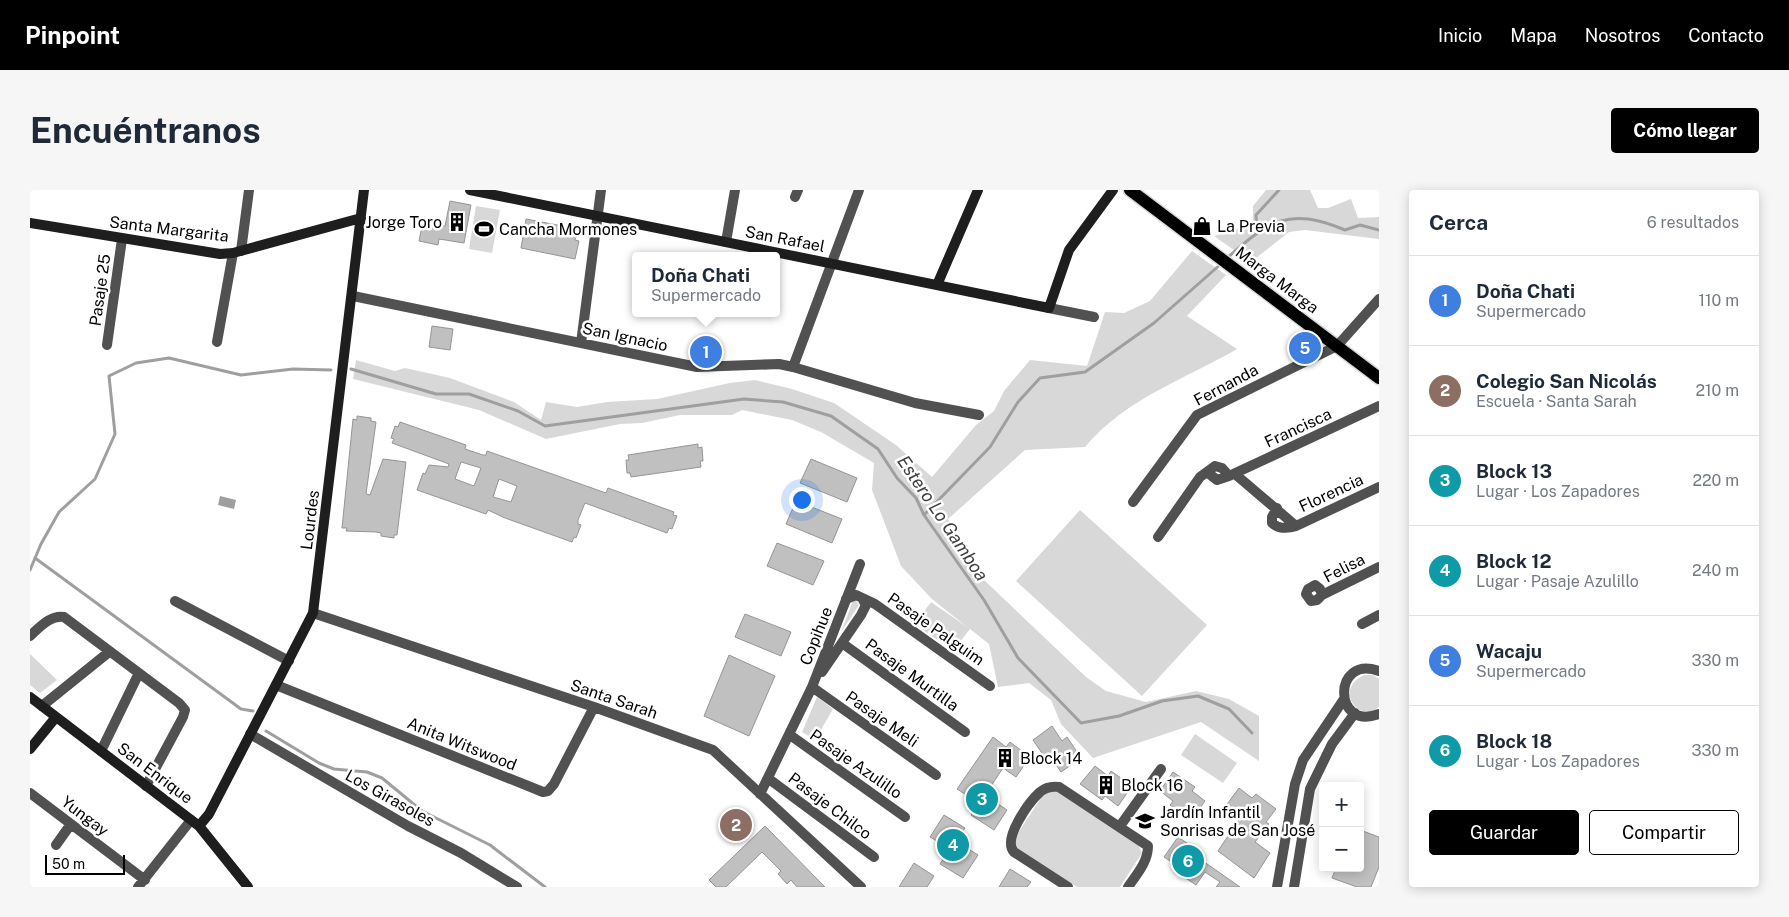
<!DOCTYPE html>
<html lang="es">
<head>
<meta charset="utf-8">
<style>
	body { margin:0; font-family:"Public Sans",sans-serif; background:#f6f6f7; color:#1f2937 }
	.controls { position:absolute; right:15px; bottom:15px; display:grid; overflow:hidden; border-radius:5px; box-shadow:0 2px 12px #0003 }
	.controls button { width:45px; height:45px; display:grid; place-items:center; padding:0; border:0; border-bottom:1px solid #e0e1e3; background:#fff; color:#1f2937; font:25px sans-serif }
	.scale { position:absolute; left:15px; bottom:12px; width:80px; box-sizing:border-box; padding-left:5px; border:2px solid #000; border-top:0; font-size:14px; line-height:18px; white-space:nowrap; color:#000; -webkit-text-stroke:4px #fff; paint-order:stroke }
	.you { position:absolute; left:771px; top:309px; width:18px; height:18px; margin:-12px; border:4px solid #fff; border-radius:50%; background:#1a73e8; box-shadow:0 0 0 8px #1a73e833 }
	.badge { display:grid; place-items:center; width:32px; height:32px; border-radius:50%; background:#000; color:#fff; font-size:16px; font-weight:700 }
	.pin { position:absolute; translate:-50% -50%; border:2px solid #fff; box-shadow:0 1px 5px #0006 }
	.popup { position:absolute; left:602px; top:62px; width:148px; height:65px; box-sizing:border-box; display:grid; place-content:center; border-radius:5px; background:#fff; filter:drop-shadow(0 1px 4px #0005); font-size:16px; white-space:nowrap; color:#747a83 }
	.popup b { font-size:19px; color:#1f2937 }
	.popup::after { content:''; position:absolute; left:50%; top:100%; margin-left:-10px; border:10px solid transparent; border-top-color:#fff }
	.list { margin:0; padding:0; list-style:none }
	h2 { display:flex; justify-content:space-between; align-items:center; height:65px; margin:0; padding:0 20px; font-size:21px }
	h2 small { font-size:16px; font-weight:400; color:#747a83 }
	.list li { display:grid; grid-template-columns:32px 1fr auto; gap:15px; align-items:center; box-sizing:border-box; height:90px; padding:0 20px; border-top:1px solid #e0e1e3 }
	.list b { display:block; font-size:19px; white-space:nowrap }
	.list p { margin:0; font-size:16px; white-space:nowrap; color:#747a83 }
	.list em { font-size:16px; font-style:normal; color:#747a83 }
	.actions { display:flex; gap:10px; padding:15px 20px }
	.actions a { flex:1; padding:11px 0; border:1px solid #000; border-radius:5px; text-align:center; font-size:18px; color:#000 }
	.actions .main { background:#000; color:#fff }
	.map { position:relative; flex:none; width:1349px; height:697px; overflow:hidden; border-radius:5px }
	header { display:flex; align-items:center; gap:30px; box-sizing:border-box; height:70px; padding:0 25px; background:#000; color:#fff }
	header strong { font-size:24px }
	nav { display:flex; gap:28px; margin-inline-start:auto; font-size:18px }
	.intro { display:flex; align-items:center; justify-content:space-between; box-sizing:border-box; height:120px; padding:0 30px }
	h1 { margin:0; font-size:35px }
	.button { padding:12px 22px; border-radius:5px; background:#000; color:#fff; font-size:18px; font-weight:700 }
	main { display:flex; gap:30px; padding:0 30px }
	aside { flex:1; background:#fff; border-radius:5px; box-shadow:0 2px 12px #0003 }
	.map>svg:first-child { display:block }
	.green { fill:#d8d8d8 }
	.water { fill:#9f9f9f }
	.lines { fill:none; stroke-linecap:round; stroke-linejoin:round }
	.stream { stroke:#9f9f9f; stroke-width:3 }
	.building { fill:#c0c0c0; stroke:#959595; fill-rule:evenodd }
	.primary-casing { stroke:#dbdbdb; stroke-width:15 }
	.street { stroke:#515151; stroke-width:10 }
	.secondary { stroke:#1e1e1e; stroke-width:10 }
	.primary { stroke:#000; stroke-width:12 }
	.labels { text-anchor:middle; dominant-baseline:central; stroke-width:5; stroke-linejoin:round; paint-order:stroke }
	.poi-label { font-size:16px; fill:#000; stroke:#fff; text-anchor:start }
	.street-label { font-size:16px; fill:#000; stroke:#fff }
	.water-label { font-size:18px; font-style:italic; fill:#404040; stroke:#fff }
</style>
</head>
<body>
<header>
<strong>Pinpoint</strong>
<nav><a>Inicio</a><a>Mapa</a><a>Nosotros</a><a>Contacto</a></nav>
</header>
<div class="intro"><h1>Encuéntranos</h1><a class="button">Cómo llegar</a></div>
<main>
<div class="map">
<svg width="1349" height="697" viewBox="0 0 1349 697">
	<rect width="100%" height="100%" fill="#fff"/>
	<!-- green -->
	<path class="green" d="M1236 0H1280L1288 18H1298L1321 9 1328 28 1349 27V49L1275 40 1259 42 1221 72 1184 46 1223 34V16Z
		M446 16 470 20 462 63 439 59Z
		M1162 61 1196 85 1157 126 1207 159C1154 190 1096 208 1055 257L995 260 918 329 955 391 1056 487 1076 501 1116 512 1166 501 1199 509 1229 526V571L1171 532 1063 568 1031 534 1021 510 999 493 968 497 959 454 940 439 923 461 885 434 901 412 937 437 902 409 871 376 842 300 844 273 791 242 762 230 712 220 702 225H650L612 233 590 234 516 249 449 220 323 189 326 170 365 181 375 178 420 188 484 212 511 230 516 212 547 217 577 212 627 209 700 193 725 190 762 199 804 213 866 255 902 287 946 235 964 221 974 201 1000 170 1057 176 1075 122 1094 123 1120 111Z
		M1050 320 1177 435 1112 506 986 391Z
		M823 411H826L829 415 811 442Z
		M0 464 27 490 10 503 0 495Z
		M1334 485H1343L1349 489V517C1329 534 1303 500 1334 485Z
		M787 507 803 519 785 550 772 542Z
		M1165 544 1207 573 1193 593 1151 565Z
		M1015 602H1028L1108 654 1112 663 1090 697H1047L986 658 984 649Z"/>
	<!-- water -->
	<path class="water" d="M190 306 206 310 204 319 188 315Z"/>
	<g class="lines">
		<!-- stream -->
		<path class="stream" d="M1227 42 1226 25 1249 0
			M1196 69C1239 31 1258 16 1315 40L1330 35 1349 40
			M321 179 406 204H439L488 221 515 236 714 209 753 212 801 226 848 259 867 288 886 308 894 325 954 410 988 468 1051 533 1089 526 1132 511 1168 506 1199 519 1222 543
			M894 325 960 257 988 212 1010 188 1055 182 1124 133 1192 73
			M5 368 211 519 223 521
			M0 380 11 354 29 322 65 289 85 244 79 186 106 173 139 168 211 185 263 179 301 180
			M236 541 289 573 304 579 337 582 352 588 392 621 460 655 515 697"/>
	</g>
	<!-- building -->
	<path class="building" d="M420 11 441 15 434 53 409 49 408 55 389 51 393 31 415 36Z
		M496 29 548 39 545 50 549 51 545 69 491 58Z
		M402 136 423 139 420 160 399 157Z
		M327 226 341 228V231L346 232 336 304 340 305 353 269 376 272 367 345H364V348L351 346V343L346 342 316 341 317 338H312L323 229 327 230Z
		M370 232 436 255 435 259 453 265H456L457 261 576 303 578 298 644 322 643 325 647 326 642 339 639 338 637 343 555 313 548 330V334L551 335 546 348 544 347 542 352 475 328 458 320 456 324 387 300 393 283 395 284 399 275 418 277 419 274 362 253 364 249 361 248 365 236 368 237ZM431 272 451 278 444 296 425 289ZM469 289 487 296 481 312 463 307Z
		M668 254V258L672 257 673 271H670L671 277 601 287 600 283H597L596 270H599L598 265Z
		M781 269 827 288 817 312 770 293Z
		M766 311 812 329 802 353 756 334Z
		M747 353 794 371 783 395 737 376Z
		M715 424 761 442 751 466 705 447Z
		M699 465 745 486 719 546 674 526Z
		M1022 536 1032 551 1037 547 1051 568 1031 582 1022 569 1018 572 1003 550Z
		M963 547 976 557 980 552 1000 567 986 587 973 578 955 605 977 620 964 640 941 625 949 613 927 599Z
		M1065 576 1078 586 1081 581 1102 596 1088 616 1075 606 1072 610 1050 594Z
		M1143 582 1165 597 1162 601 1175 611 1161 630 1140 615 1143 611 1130 601Z
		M1209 598 1222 608 1226 604 1246 619 1236 632 1239 634 1225 652 1240 663 1224 688 1188 661 1210 628 1195 617Z
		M914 625 935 638 926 651 948 665 933 688 910 674 920 659 900 647Z
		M735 636 795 697H767L761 690 757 694 748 684 751 681 732 662 696 697H686L679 690Z
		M1330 640 1349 647V677L1341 697H1327L1302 688 1306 678H1330Z
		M1148 647 1170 662 1167 667 1210 697H1186L1190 692 1175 682 1166 695 1145 681 1148 676 1134 667Z
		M884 673 904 686 897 697H869Z
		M980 679 1001 692 997 697H969Z"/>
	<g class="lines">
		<!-- primary casing -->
		<g class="primary-casing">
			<path id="primary" d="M1100 0 1349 188"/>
		</g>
		<!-- street -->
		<path class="street" d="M765 7 768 0
			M696 52 705 0
			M211 61 219 0
			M323 106 667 177 749 174 763 177 885 213 949 225
			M1019 118 1064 127
			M187 152 203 63
			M551 153 571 0
			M77 155 92 49
			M763 177 829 0
			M1205 284 1266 336
			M1199 286 1349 216
			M1103 312 1167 225 1307 156 1349 109
			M1247 318 1242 327V333C1250 340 1256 338 1266 336L1349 297
			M1128 347 1170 287 1185 276 1192 278 1199 286 1187 290 1177 282
			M1292 405 1290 399 1285 395 1278 399 1276 404 1281 411 1287 410 1292 405 1349 377
			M816 409 826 405 845 414 960 496
			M145 411 259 471
			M283 423 564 517 683 560 831 697
			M1332 434 1349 425
			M0 446C10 437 20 425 34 427L149 513 155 520 153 527 116 596
			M812 453 935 542
			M1349 481C1302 464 1303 542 1349 524
			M792 482 831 425 836 415 833 410
			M246 495 513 602 518 601 524 594 564 517
			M782 497 906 585
			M12 516 79 462
			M220 544 378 636 431 663 487 697
			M760 545 875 627
			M71 561 109 483
			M739 589 844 667
			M0 603 115 690
			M730 604 782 497 830 374
			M1090 636 1131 579
			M26 655 41 634
			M108 697 161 630
			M1038 697 984 662C972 649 999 612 1010 602 1016 597 1022 596 1029 597L1118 656C1118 672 1107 684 1098 697
			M1247 697 1265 594 1273 570 1314 509
			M1264 697 1280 599 1302 554 1325 523"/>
		<!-- secondary -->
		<path class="secondary" d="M440 0 1019 118 1039 60 1083 0
			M0 33 190 64 203 63 331 28
			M907 95 948 0
			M0 507 169 636 218 697
			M0 559 26 527
			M169 636 179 624 283 423 334 0"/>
		<!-- primary -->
		<use href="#primary" class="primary"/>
	</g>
	<!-- icons -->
	<defs>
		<g id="building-bare" transform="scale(1.5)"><path d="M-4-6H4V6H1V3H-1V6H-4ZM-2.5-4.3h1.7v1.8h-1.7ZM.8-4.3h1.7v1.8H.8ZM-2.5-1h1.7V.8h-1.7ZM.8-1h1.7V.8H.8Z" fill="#000" stroke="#fff" stroke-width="2.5" paint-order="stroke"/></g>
		<g id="shop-bare" transform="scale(1.5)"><path d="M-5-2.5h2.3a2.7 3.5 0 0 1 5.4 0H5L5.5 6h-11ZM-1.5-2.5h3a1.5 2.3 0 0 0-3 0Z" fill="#000" stroke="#fff" stroke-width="2.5" paint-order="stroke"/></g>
		<g id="stadium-bare" transform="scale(1.5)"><path d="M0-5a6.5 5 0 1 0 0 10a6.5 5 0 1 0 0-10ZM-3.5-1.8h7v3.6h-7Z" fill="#000" stroke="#fff" stroke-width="2.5" paint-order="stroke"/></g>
		<g id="school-bare" transform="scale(1.5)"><path d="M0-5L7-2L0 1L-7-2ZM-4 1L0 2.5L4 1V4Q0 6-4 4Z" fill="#000" stroke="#fff" stroke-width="2.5" paint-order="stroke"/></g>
	</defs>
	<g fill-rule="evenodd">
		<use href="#building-bare" x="427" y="32"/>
		<use href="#shop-bare" x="1172" y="36"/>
		<use href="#stadium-bare" x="454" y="39"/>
		<use href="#building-bare" x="975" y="568"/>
		<use href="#building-bare" x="1076" y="595"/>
		<use href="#school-bare" x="1115" y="631"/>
	</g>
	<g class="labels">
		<!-- poi labels -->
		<g class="poi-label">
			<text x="412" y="32" text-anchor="end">Jorge Toro</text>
			<text x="1187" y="36">La Previa</text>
			<text x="469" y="39">Cancha Mormones</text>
			<text x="990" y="568">Block 14</text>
			<text x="1091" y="595">Block 16</text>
			<text x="1130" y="622">Jardín Infantil<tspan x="1130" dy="18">Sonrisas de San José</tspan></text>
		</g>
		<!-- street labels -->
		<g class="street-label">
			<text transform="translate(139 39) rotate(7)">Santa Margarita</text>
			<text transform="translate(755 49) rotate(11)">San Rafael</text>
			<text transform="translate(1247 90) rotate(37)">Marga Marga</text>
			<text transform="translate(70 100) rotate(-82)">Pasaje 25</text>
			<text transform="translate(595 147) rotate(12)">San Ignacio</text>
			<text transform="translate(1196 195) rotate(-28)">Fernanda</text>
			<text transform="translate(1268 238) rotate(-25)">Francisca</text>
			<text transform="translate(1301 303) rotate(-25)">Florencia</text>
			<text transform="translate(280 330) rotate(-83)">Lourdes</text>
			<text transform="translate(1314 378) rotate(-27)">Felisa</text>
			<text transform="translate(906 439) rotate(35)">Pasaje Palguim</text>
			<text transform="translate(786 446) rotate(-68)">Copihue</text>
			<text transform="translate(882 485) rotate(36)">Pasaje Murtilla</text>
			<text transform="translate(584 509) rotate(19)">Santa Sarah</text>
			<text transform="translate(852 529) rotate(35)">Pasaje Meli</text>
			<text transform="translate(432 554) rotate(22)">Anita Witswood</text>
			<text transform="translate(826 574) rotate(35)">Pasaje Azulillo</text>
			<text transform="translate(125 583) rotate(37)">San Enrique</text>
			<text transform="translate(360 608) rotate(29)">Los Girasoles</text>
			<text transform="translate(800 616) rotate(37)">Pasaje Chilco</text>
			<text transform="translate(55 626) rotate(37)">Yungay</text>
		</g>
		<!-- water labels -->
		<g class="water-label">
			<text transform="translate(913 328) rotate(56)">Estero Lo Gamboa</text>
		</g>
	</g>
</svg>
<div class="controls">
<button>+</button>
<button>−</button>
</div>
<div class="scale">50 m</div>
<div class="you"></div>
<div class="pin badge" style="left:676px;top:162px;background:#3f7fe0">1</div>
<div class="popup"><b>Doña Chati</b>Supermercado</div>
<div class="pin badge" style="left:706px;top:635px;background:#8d6e63">2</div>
<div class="pin badge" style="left:952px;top:609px;background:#0f9aa8">3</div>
<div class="pin badge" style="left:923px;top:655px;background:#0f9aa8">4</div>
<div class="pin badge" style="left:1275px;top:158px;background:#3f7fe0">5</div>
<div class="pin badge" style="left:1158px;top:671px;background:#0f9aa8">6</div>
</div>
<aside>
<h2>Cerca<small>6 resultados</small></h2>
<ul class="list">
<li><span class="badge" style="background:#3f7fe0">1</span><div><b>Doña Chati</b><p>Supermercado</p></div><em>110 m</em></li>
<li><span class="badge" style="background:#8d6e63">2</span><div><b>Colegio San Nicolás</b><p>Escuela · Santa Sarah</p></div><em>210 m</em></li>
<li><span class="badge" style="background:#0f9aa8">3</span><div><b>Block 13</b><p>Lugar · Los Zapadores</p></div><em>220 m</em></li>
<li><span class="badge" style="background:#0f9aa8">4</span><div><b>Block 12</b><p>Lugar · Pasaje Azulillo</p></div><em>240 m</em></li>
<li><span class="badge" style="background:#3f7fe0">5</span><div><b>Wacaju</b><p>Supermercado</p></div><em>330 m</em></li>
<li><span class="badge" style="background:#0f9aa8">6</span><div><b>Block 18</b><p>Lugar · Los Zapadores</p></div><em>330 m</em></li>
</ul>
<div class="actions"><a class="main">Guardar</a><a>Compartir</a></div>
</aside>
</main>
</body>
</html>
